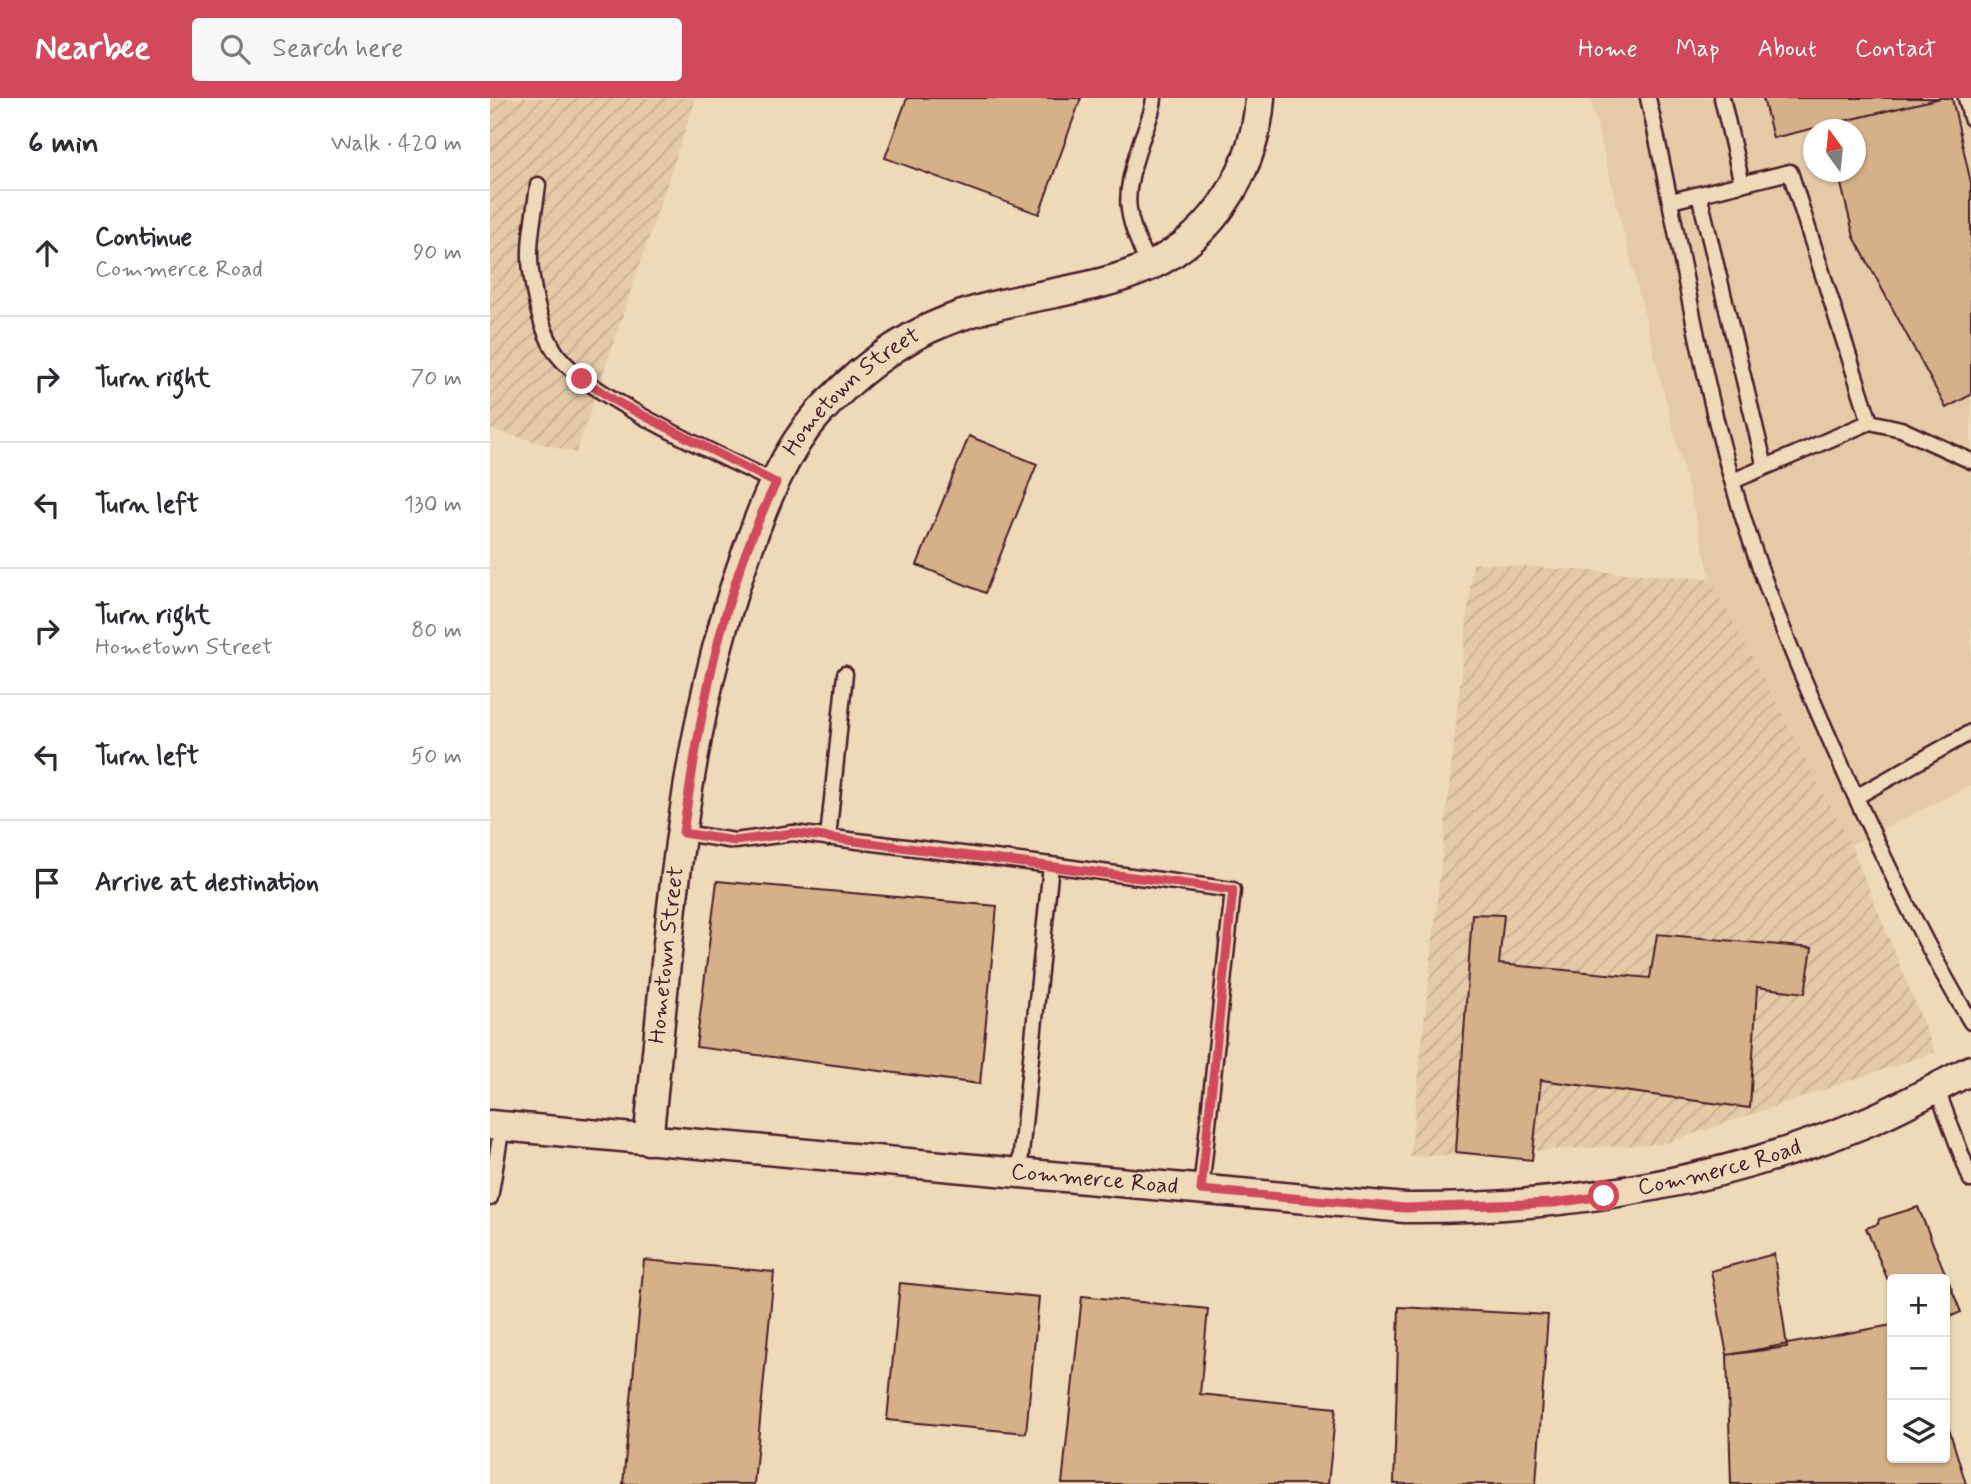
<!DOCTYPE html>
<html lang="en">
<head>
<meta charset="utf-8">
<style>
	body { margin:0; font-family:Mynerve,sans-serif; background:#f7f7f7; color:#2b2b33 }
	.controls { position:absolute; right:21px; bottom:21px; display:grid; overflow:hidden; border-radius:7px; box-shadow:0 2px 5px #0004 }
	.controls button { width:63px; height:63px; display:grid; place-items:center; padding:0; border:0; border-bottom:2px solid #e1e1e2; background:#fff; color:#2b2b33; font:35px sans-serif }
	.compass { position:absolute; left:1313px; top:21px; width:63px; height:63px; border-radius:50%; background:#fff; box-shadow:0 2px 5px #0004; rotate:345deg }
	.stop { position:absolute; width:21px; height:21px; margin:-16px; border:5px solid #d1495b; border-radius:50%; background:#fff }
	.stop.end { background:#d1495b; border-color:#fff; box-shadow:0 2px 7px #0008 }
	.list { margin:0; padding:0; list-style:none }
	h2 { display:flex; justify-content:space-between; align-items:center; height:91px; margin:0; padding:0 28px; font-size:30px }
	h2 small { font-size:23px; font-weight:400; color:#7c7c81 }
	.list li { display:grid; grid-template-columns:46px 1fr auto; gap:21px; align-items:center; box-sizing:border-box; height:126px; padding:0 28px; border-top:2px solid #e1e1e2 }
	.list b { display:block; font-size:26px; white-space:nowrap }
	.list p { margin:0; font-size:23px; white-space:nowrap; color:#7c7c81 }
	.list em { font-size:23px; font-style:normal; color:#7c7c81 }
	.icon { flex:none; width:38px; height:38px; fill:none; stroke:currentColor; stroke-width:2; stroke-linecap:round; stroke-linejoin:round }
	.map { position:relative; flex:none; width:1481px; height:1386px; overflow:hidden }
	header { display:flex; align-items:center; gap:42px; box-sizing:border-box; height:98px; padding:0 35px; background:#d1495b; color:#fff }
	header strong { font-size:33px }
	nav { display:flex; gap:38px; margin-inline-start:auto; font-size:24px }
	.search { width:490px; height:63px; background:#f7f7f7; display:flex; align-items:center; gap:18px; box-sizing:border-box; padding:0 24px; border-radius:7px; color:#7c7c81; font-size:26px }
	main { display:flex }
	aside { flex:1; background:#fff }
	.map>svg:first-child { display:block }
	.built { fill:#e4caa7; fill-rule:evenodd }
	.industrial { fill:url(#industrial-furrows) }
	.building { fill:#d6b088; stroke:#4a1f2b; stroke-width:2 }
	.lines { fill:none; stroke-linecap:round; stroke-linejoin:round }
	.service-casing { stroke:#4a1f2b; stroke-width:19 }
	.minor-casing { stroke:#4a1f2b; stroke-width:33 }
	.service { stroke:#eedab8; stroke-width:14 }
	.minor { stroke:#eedab8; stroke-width:28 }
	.route { stroke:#d1495b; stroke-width:9 }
	.labels { text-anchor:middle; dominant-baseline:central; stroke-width:7; stroke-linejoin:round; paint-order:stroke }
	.street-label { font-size:23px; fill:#4a1f2b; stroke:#eedab8 }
</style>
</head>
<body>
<header>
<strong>Nearbee</strong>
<div class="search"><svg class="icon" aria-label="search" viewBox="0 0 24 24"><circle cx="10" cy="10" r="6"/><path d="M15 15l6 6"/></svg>Search here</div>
<nav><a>Home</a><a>Map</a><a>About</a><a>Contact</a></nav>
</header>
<main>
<aside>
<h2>6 min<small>Walk · 420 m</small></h2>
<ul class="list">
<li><svg class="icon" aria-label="ahead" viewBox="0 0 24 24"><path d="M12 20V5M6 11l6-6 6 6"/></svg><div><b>Continue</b><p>Commerce Road</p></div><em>90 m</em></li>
<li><svg class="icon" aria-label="right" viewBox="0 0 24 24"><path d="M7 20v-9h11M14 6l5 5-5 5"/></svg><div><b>Turn right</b></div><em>70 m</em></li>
<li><svg class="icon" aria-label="left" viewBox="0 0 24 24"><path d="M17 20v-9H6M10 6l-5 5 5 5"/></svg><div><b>Turn left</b></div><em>130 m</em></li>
<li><svg class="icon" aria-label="right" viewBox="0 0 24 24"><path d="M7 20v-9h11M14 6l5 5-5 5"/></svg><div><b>Turn right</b><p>Hometown Street</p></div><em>80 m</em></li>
<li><svg class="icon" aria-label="left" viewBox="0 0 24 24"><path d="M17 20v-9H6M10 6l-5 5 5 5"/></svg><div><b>Turn left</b></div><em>50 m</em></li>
<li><svg class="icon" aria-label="arrive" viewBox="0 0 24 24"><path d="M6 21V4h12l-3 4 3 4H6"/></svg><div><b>Arrive at destination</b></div></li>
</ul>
</aside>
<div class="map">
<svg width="1481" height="1386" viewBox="0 0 1481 1386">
	<defs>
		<pattern id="industrial-furrows" width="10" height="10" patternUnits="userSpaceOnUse" patternTransform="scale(1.75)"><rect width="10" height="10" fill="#e4caa7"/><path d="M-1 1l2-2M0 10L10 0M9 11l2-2" fill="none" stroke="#c5ad90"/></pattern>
	</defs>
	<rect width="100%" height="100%" fill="#eedab8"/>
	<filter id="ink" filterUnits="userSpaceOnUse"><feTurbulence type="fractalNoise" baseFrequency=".0143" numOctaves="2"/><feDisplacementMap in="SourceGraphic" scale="14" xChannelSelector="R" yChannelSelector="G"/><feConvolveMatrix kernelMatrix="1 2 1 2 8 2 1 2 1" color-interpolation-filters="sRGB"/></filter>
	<g filter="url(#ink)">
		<!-- built -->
		<path class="built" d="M1100 0H1481V687L1361 747 1221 481ZM1324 32H1366V74H1324Z"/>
		<!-- industrial -->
		<path class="industrial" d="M0 0H206L86 355 0 331Z
			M983 465 1221 481 1361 747 1445 954 1173 1046 920 1059Z"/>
		<!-- building -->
		<path class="building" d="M417 0H591L549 116 395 60Z
			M1273 0H1451L1283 40Z
			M1451 0H1462L1481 85V297L1456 310 1364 139 1348 74H1366V32H1338L1337 27Z
			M479 338 547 366 495 495 427 467Z
			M227 783 507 808 490 986 206 949Z
			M982 816 1014 817 1009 866 1160 880 1167 836 1322 850 1315 895 1267 889 1260 1010 1051 982 1042 1062 966 1054Z
			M1428 1109 1471 1214 1455 1221V1181H1402V1192L1376 1130 1388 1126 1389 1121Z
			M1284 1156 1297 1249 1237 1257 1221 1173Z
			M154 1162 284 1174 264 1386H133Z
			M410 1185 549 1199 536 1335 397 1322Z
			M592 1198 718 1211 710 1296 846 1310 838 1386H572Z
			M909 1209 1058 1217 1046 1386H904Z
			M1402 1227V1360H1455V1318L1476 1386H1241L1237 1257Z"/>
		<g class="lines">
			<!-- service casing -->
			<g class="service-casing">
				<path id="service" d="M1158 0C1189 134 1208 271 1248 403 1278 503 1320 598 1363 693 1399 771 1436 850 1481 924
					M1232 0 1252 86
					M1476 0 1481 20
					M48 87C45 114 37 146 41 173 44 198 50 227 63 250 87 295 235 359 286 385
					M1209 96 1275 369
					M1181 103 1300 74 1380 324 1411 331 1481 363
					M659 169C634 112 632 103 651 43 656 29 663 14 664 0
					M1243 383 1380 324
					M1366 699 1481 634
					M193 735 245 743 303 735 561 767
					M338 740 355 576
					M1446 989 1481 1082
					M529 1075 561 767 743 792 711 1092
					M0 1100 12 1028"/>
			</g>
			<!-- minor casing -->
			<g class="minor-casing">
				<g id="minor">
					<path id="s1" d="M0 1027 915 1110C1071 1111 1226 1086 1372 1026 1409 1011 1445 990 1481 972"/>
					<path id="s2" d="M158 1042C180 843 189 637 259 448 275 403 295 353 327 317 362 278 407 242 456 223 562 181 673 205 740 95 757 66 768 34 770 0"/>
				</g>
			</g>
			<!-- service -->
			<use href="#service" class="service"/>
			<!-- minor -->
			<use href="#minor" class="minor"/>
		</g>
	</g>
	<g class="lines" filter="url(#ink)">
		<!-- route -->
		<path class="route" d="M92 281 127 304 286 385C231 494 210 615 193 735L245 743 303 735 743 792 711 1092 915 1110 1064 1105 1114 1098"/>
	</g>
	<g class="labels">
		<!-- street labels -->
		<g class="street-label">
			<text stroke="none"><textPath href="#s2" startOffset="794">Hometown Street</textPath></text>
			<text stroke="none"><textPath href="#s2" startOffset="186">Hometown Street</textPath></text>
			<text stroke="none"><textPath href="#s1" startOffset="1237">Commerce Road</textPath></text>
			<text stroke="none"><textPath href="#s1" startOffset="607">Commerce Road</textPath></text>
		</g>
	</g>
</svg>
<div class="controls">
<button>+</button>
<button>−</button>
<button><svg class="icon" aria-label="layers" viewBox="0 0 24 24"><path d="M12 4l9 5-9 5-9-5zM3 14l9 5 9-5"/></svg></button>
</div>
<svg class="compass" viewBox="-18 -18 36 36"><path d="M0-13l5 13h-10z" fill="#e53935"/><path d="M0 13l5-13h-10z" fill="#7c7c81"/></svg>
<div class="stop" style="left:1114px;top:1098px"></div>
<div class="stop end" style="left:92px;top:281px"></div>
</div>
</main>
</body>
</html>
